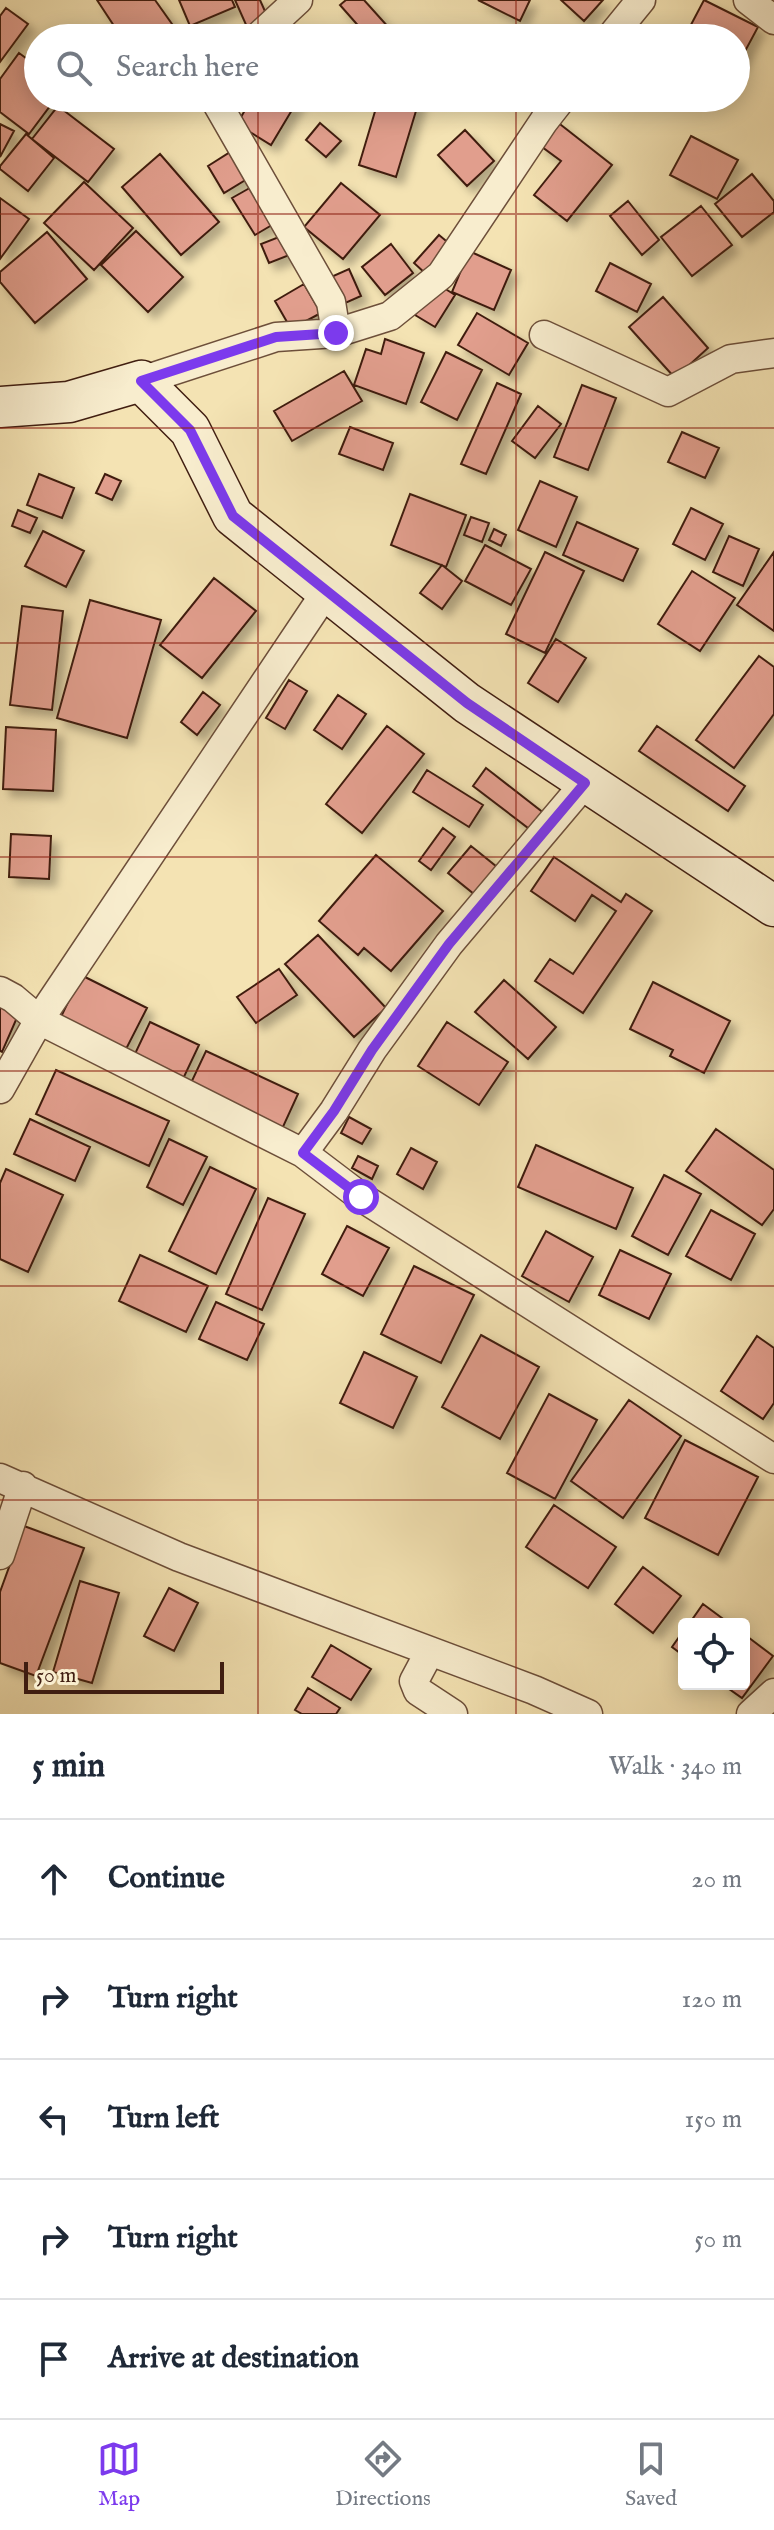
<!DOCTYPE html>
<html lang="en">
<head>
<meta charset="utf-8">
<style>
	body { margin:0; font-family:"IM FELL English",serif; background:#f2f2f3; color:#1f2937 }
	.controls { position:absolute; right:24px; bottom:24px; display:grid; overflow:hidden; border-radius:8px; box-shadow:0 4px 20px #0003 }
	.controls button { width:72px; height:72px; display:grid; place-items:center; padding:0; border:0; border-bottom:2px solid #e0e1e3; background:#fff; color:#1f2937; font:40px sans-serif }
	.scale { position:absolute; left:24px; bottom:20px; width:200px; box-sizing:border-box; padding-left:8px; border:4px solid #401e11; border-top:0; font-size:22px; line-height:28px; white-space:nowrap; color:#401e11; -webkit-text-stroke:6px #f8edce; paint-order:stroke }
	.stop { position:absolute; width:24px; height:24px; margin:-18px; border:6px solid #7c3aed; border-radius:50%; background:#fff }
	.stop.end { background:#7c3aed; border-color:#fff; box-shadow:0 2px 8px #0008 }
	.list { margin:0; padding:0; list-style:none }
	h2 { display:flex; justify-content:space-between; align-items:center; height:104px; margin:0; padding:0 32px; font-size:34px }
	h2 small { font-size:26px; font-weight:400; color:#747a83 }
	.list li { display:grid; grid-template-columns:52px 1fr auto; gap:24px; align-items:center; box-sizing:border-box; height:120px; padding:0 32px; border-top:2px solid #e0e1e3 }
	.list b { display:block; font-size:30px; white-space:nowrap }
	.list em { font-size:26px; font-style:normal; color:#747a83 }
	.icon { flex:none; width:44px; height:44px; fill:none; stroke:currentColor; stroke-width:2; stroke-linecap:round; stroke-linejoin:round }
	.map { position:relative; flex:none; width:774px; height:1714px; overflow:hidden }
	.search { position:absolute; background:#fff; box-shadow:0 4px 20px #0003; left:24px; right:24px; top:24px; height:88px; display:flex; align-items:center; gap:20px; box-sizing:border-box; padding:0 28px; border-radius:44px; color:#747a83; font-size:30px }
	.sheet { height:704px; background:#fff }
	nav { display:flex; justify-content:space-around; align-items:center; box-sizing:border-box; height:112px; border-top:2px solid #e0e1e3; background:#fff; font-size:22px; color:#747a83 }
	nav a { display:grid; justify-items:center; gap:4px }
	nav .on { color:#7c3aed }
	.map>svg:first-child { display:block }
	.building { fill:#e19e8d; stroke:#401e11; stroke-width:2; filter:url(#shadow) }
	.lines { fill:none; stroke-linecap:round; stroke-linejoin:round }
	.street-casing { stroke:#6d4f3a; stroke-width:31 }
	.secondary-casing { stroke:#401e11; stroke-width:43 }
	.street { stroke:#f8edce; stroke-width:28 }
	.secondary { stroke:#f8edce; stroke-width:40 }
	.route { stroke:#7c3aed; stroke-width:10 }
	.grid { fill:none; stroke:#8f2418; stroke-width:2; stroke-opacity:0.55 }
</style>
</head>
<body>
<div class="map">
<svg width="774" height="1714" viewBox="0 0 774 1714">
	<defs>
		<filter id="shadow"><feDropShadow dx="7" dy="7" stdDeviation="4" flood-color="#0004"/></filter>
	</defs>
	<rect width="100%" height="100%" fill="#f4e3b3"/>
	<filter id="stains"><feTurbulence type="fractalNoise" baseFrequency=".0025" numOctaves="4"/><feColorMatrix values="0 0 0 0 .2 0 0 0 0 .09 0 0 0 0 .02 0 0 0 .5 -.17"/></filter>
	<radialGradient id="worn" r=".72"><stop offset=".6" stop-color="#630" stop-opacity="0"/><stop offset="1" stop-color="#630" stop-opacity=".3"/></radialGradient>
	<!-- building -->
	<path class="building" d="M97 0H155L172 24 151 38H122Z
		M179 0H232L235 7 190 26Z
		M235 0H260L268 18 247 27Z
		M346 0H364L390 29 380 38H369L340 5Z
		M478 0H530L520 21Z
		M561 0H603L584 21Z
		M704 0 758 27 736 68V38H684Z
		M6 8 28 24 0 62V16Z
		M19 53 38 67V98H56L29 134 0 112V79Z
		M252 98 298 100 271 145 237 124Z
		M379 98H407L419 101 396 177 359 165Z
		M58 106 114 149 88 182 32 139Z
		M556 121 612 165 567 221 534 195 561 161 538 144Z
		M320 123 341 141 326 157 306 140Z
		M0 124 14 131 0 157Z
		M465 130 494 161 467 186 438 155Z
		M26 134 54 158 28 191 0 169V166Z
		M691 136 738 160 717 199 670 175Z
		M235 149 252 176 224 193 208 166Z
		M160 154 219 222 181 255 122 187Z
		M752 174 774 201V212L742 237 715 204Z
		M84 182 133 228 94 270 44 223Z
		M341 183 380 215 343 259 304 227Z
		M255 185 277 222 255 235 232 198Z
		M0 198 29 219 0 259Z
		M628 201 659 240 642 255 610 216Z
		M701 206 732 245 692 276 661 237Z
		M136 231 183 277 148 312 101 265Z
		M47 232 87 279 35 323 0 282V272Z
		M284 235 292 254 269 263 261 244Z
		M439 235 451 245 426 274 414 263Z
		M391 244 413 273 385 295 362 267Z
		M469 251 511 270 494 310 452 292Z
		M610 263 651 284 637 312 596 291Z
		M349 269 361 296 343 304 331 277Z
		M436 283 455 295 435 327 415 315Z
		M304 284 321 313 291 329 275 301Z
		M663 297 708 348 675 378 629 327Z
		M477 313 528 343 509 375 458 345Z
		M385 339 424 353 406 404 354 385 366 349 381 354Z
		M446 352 482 370 457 420 421 402Z
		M344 371 362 401 292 441 274 411Z
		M497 383 521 394 486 474 461 464Z
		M582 385 616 398 588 470 554 457Z
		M538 406 561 424 535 458 512 441Z
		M350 427 393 443 383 470 339 454Z
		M682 432 719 448 705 478 668 462Z
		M39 474 74 488 62 518 27 505Z
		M105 474 121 481 112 500 96 493Z
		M540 481 577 497 556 547 518 530Z
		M410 494 466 515 446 567 391 545Z
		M691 508 723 524 705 560 673 544Z
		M18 510 37 518 30 533 12 526Z
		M471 517 489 523 482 542 464 535Z
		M577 522 638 549 623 581 563 555Z
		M494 529 506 535 501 546 489 540Z
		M43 531 84 551 66 587 25 566Z
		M729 536 759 549 743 586 713 572Z
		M485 545 531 569 511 605 465 581Z
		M545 552 584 571 545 653 506 634Z
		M774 552V631L737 605Z
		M442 565 462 581 442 609 420 593Z
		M692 571 735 598 700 651 658 624Z
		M214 578 256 611 202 678 160 645Z
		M90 600 161 620 127 738 57 718Z
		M22 606 63 611 52 710 10 705Z
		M556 639 586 658 558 702 528 683Z
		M759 656 774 667V714L734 768 696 740Z
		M289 680 307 691 285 729 266 718Z
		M203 692 220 705 197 735 181 722Z
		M338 695 366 714 342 749 314 730Z
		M387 726 424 754 362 833 326 804Z
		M657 726 745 786 728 811 639 751Z
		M6 727 56 730 53 791 3 789Z
		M486 768 545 814 532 831 473 786Z
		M427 770 483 805 469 827 413 792Z
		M443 828 455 837 431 870 419 861Z
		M11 834 51 836 49 879 9 877Z
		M471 846 497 867 474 894 448 873Z
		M376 855 443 911 391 971 364 948 358 955 319 921Z
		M554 857 621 902 626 894 652 911 583 1013 535 981 550 959 573 974 616 911 592 895 575 921 531 891Z
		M318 935 386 1008 354 1037 285 964Z
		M279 969 297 995 256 1023 237 997Z
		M81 975 147 1008 124 1053 59 1021Z
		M504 980 556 1027 528 1059 475 1012Z
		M653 982 730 1021 704 1073 670 1056 673 1050 630 1029Z
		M0 1005 19 1013 2 1052 0 1051Z
		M150 1022 199 1045 182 1081 133 1058Z
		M447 1022 508 1062 479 1105 418 1066Z
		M206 1051 298 1094 282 1129 190 1085Z
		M56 1070 169 1121 149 1166 36 1114Z
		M349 1117 371 1129 362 1144 341 1133Z
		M30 1119 90 1147 75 1181 14 1154Z
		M716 1129 774 1170V1209L762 1225 686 1171Z
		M169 1139 207 1157 183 1205 147 1187Z
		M536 1145 633 1188 616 1229 518 1187Z
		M411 1148 437 1162 423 1189 397 1174Z
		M358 1156 378 1166 372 1179 352 1168Z
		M210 1167 256 1189 216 1274 169 1251Z
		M6 1169 63 1195 28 1272 0 1259V1183Z
		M664 1175 701 1194 668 1255 632 1236Z
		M268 1198 305 1214 262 1310 226 1294Z
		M711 1210 755 1234 731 1280 686 1256Z
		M347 1226 389 1248 363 1296 322 1274Z
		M546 1231 593 1257 569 1302 522 1276Z
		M620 1250 671 1274 649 1319 599 1295Z
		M140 1255 208 1286 186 1332 119 1301Z
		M414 1266 474 1295 441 1363 381 1334Z
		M216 1302 264 1324 247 1360 199 1339Z
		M481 1335 539 1367 500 1439 442 1407Z
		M757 1336 774 1348V1403L763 1419 721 1391Z
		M364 1352 417 1377 393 1428 340 1403Z
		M549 1394 597 1420 555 1499 507 1473Z
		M629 1400 681 1436 623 1518 571 1481Z
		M685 1440 758 1477 718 1555 645 1518Z
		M554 1505 616 1547 588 1588 526 1547Z
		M24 1526 84 1548 36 1676 0 1663V1592Z
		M643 1567 681 1596 653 1633 615 1604Z
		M80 1581 119 1593 92 1683 53 1672Z
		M169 1588 198 1603 174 1651 144 1636Z
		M703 1604 730 1624H689Z
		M684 1630V1656L672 1647Z
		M744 1634 773 1656 742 1698 722 1684H744Z
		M331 1645 371 1669 351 1700 312 1677Z
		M308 1688 340 1708 336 1714H302L295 1710Z"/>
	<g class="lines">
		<!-- street casing -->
		<g class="street-casing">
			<path id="street" d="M748 0 774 20
				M257 38 298 0
				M610 38 641 0
				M214 98 331 302 336 333
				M544 335 668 392 731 359 774 353
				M141 381 276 337 336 333 390 316 441 275 544 121 562 98
				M585 783 449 944 372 1050 334 1111 303 1153 361 1197 774 1459
				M0 991 13 998 39 1020 326 592
				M0 1089 39 1020 303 1153
				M0 1478 179 1557 534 1690 588 1714
				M0 1555 23 1486
				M430 1651 414 1681 418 1691 453 1714
				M751 1714 774 1693"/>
		</g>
		<!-- secondary casing -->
		<g class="secondary-casing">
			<path id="secondary" d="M0 407 69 402 141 381 190 430 233 516 467 703 774 906"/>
		</g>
		<!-- street -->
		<use href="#street" class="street"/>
		<!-- secondary -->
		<use href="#secondary" class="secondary"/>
	</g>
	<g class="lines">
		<!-- route -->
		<path class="route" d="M336 333 276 337 141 381 190 430 233 516 467 703 585 783 449 944 372 1050 334 1111 303 1153 361 1197"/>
	</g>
	<!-- grid -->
	<path class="grid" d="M258 0V38M516 0V38M258 98V1714M516 98V1714M0 214H774M0 428H774M0 643H774M0 857H774M0 1071H774M0 1286H774M0 1500H774"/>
	<rect width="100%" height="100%" filter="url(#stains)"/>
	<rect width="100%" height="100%" fill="url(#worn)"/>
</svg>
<div class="controls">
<button><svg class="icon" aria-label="locate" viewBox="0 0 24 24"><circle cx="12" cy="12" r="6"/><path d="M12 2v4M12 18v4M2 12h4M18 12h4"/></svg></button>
</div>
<div class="scale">50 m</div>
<div class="stop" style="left:361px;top:1197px"></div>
<div class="stop end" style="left:336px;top:333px"></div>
<div class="search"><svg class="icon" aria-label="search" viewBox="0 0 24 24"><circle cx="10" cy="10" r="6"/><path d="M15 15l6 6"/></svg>Search here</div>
</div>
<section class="sheet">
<h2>5 min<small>Walk · 340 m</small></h2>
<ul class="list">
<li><svg class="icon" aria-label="ahead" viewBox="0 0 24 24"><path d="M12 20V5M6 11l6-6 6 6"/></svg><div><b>Continue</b></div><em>20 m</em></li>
<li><svg class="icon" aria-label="right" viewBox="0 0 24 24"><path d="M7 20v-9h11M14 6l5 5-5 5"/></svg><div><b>Turn right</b></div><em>120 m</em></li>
<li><svg class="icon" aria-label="left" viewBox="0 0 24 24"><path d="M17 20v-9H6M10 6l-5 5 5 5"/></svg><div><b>Turn left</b></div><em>150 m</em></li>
<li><svg class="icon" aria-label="right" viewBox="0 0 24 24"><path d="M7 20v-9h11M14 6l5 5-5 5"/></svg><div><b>Turn right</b></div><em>50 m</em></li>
<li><svg class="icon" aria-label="arrive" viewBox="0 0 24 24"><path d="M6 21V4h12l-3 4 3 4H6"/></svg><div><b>Arrive at destination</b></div></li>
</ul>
</section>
<nav>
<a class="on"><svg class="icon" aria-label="map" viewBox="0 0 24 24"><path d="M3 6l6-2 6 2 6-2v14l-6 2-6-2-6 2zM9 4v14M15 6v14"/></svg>Map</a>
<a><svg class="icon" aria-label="directions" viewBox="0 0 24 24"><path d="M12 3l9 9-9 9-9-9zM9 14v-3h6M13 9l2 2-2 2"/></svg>Directions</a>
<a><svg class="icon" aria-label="saved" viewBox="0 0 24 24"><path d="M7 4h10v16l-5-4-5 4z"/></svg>Saved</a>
</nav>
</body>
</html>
